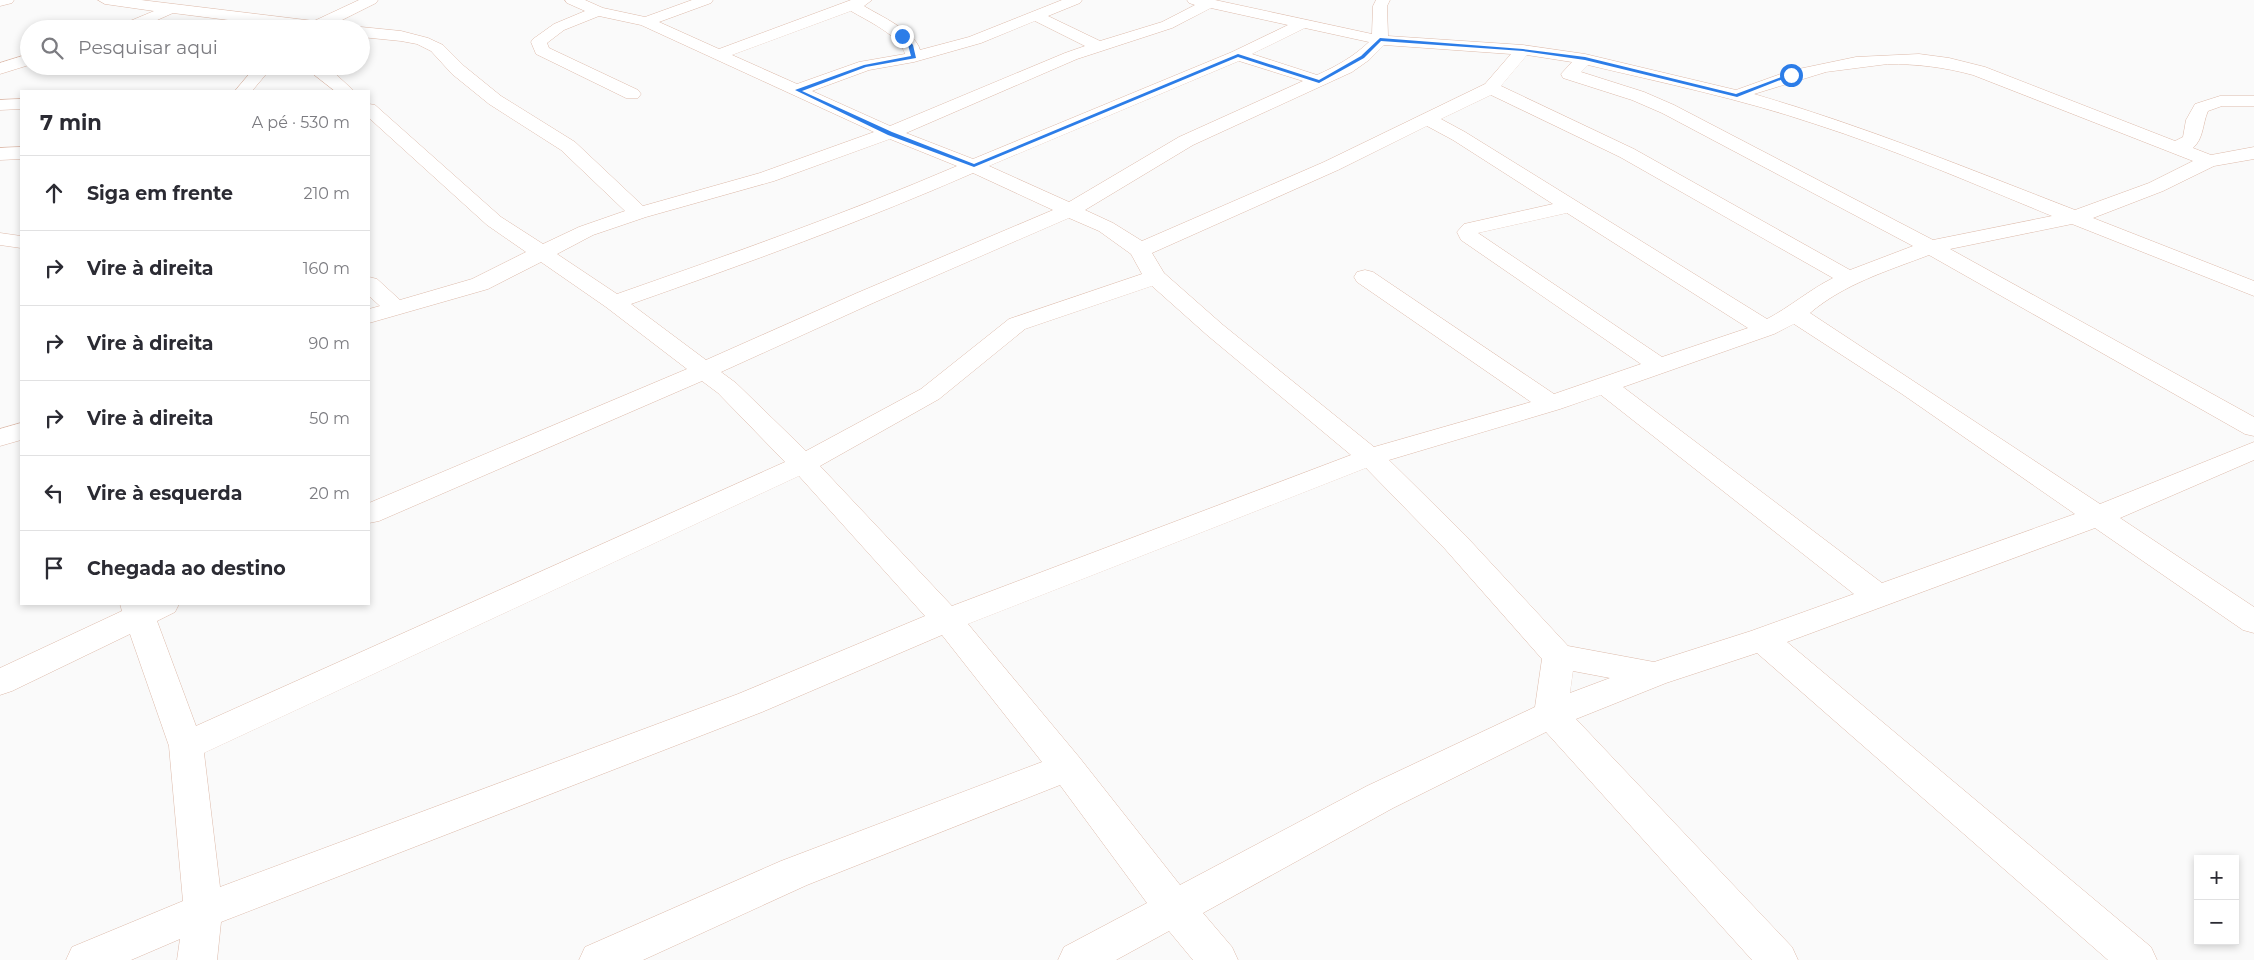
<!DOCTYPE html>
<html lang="pt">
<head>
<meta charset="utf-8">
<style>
	body { margin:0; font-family:Montserrat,sans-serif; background:#f7f7f7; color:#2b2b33 }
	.controls { position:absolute; right:15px; bottom:15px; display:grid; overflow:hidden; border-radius:0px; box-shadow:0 2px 8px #0003 }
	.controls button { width:45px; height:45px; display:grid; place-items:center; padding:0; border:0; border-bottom:1px solid #e1e1e2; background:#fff; color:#2b2b33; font:25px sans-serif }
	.stop { position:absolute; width:15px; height:15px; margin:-11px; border:4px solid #2c7de8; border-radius:50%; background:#fff }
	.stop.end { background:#2c7de8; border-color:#fff; box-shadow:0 1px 5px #0008 }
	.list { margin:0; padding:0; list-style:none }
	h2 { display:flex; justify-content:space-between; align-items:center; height:65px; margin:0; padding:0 20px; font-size:21px }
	h2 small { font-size:16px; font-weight:400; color:#7c7c81 }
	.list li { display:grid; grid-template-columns:32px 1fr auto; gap:15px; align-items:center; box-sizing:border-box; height:75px; padding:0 20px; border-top:1px solid #e1e1e2 }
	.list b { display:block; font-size:19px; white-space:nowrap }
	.list em { font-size:16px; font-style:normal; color:#7c7c81 }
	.icon { flex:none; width:28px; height:28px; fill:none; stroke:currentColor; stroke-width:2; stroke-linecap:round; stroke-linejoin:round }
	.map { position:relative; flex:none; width:2254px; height:960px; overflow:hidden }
	.search { position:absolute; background:#fff; box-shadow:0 2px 8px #0003; left:20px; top:20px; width:350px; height:55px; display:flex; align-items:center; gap:12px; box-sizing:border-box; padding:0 18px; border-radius:28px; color:#7c7c81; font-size:19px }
	.panel { position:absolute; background:#fff; box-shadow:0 2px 8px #0003; left:20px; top:90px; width:350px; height:515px; border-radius:0px }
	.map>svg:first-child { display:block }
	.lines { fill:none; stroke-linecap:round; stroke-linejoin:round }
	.street-casing { stroke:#ddbaaa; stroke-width:1 }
	.street { fill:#fff; fill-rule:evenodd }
	.route { fill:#2c7de8 }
</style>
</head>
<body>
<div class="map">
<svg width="2254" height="960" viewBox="0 0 2254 960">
	<rect width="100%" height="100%" fill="#fafafa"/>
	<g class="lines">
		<!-- street casing -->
		<g class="street-casing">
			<path id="street" d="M0 0H14L12 3 0 6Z
				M98 0H141L314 21 359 0H378L376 3 334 24 343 26 346 29H299L173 13 137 29H115L118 26 154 11 105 4Z
				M565 0H585L603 8 645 17 692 0H713L711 3 659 22 719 49 851 0H872L864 6C880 16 915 31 920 50L969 37 1062 0H1082L1080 3 1048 16 1100 41 1162 22 1195 5 1189 3 1187 0H1215L1372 34 1373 6 1376 0H1390L1387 6 1388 36 1523 45 1585 54 1736 90 1789 71 1856 57 1919 54 1949 58 1985 67 2175 141 2183 137 2186 120 2195 104 2220 96H2254V106H2222L2208 111C2202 125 2204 138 2193 148L2211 155 2254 147V159L2214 166 2163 191 2093 218 2254 281V296L2072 224 1950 249 2254 417V436L2245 434 1929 255C1887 271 1844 284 1810 313L2100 504 2254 442V460L2120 518 2254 607V633L2243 630 2095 528 1787 642 2151 947 2157 960H2108L1757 653 1666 683 1576 719 1792 947 1798 960H1752L1546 732 1393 808 1203 913 1232 947 1238 960H1193L1169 931 1116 960H1058L1064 947 1147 903 1060 785 807 885 643 960H579L585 947 781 861 1042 762 942 635 762 712 221 922 217 960H177L180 939 131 960H66L72 947 183 901 169 746 130 634 12 691 0 695V668L122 611 120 604H179L175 612 157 621 196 726 785 462 718 393 702 381 379 521 369 523V503L687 369 606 307 541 262 488 289 369 323V309L380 306 369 296V277L377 279 400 300 472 279 526 252 487 225 369 118V104L375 105 501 217 543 244 579 227 625 211 561 150 489 104 452 74 431 51 417 44 401 41 361 37V29H355L361 27 401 31 428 38 443 45 464 66 501 96 575 142 643 206 760 173 874 132 641 25 599 16 564 30 547 43 549 48 638 90 641 94 638 98H626L536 54 531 42 533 39 554 24 585 11 567 3ZM1211 8 1288 25 1232 52 973 159 906 133 1077 59 1172 28ZM851 11C866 20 901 36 905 54L859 62 797 84 732 55ZM1035 21 1085 46 1065 53 890 126 812 91 869 70 914 62 981 43ZM1305 28 1369 42C1353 57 1337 66 1317 75L1252 54ZM1384 45 1511 54 1485 84 1324 162 1142 241 1113 223 1085 210 1193 145 1352 72 1369 60ZM1527 55 1572 62 1561 74 1563 78 1632 100 1662 113 1913 246 1850 270 1634 149 1501 86ZM1239 61 1303 81 1179 137 1069 202 989 166ZM1888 64C1917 64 1944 67 1973 75L2193 161 2149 183 2075 210C1969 169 1864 126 1754 94L1826 72ZM1588 65C1664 83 1741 99 1815 124 1896 150 1974 184 2052 216L1933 240 1674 105 1644 92 1581 72ZM1491 95 1620 157 1833 278C1809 290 1790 307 1767 319L1465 132 1441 119ZM1427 126 1453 140 1553 204 1464 224 1457 232 1461 240 1641 364 1554 394 1373 272 1365 270 1357 272 1354 277 1357 282 1531 402 1374 447 1223 325 1164 273 1152 253 1338 170ZM890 139 957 166C845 214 731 254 617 294L557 254 593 235 646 217 774 181ZM973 173 1053 210 857 293 706 360 631 304C747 263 861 222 973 173ZM1567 213 1748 328 1662 357 1478 233ZM1069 218 1099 231 1131 254 1142 274 1009 319 921 389 806 451 736 383 721 372 873 303ZM1152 286 1207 335 1351 455 952 606 820 466 939 399 1025 329ZM1794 324 1902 394 2075 514 1882 583 1623 387 1774 334ZM1601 395 1854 594 1751 631 1654 662 1568 646 1465 535 1389 460 1560 409ZM1366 468 1445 549 1542 659 1535 707 1367 786 1180 885 1079 757 968 624ZM799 476 925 616 738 694 220 887 204 753ZM1573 671 1610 678 1570 693Z
				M29 54V65L0 74V63Z
				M256 66H273L252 91H235Z
				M303 66 328 67 354 91H335Z
				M21 99V109L0 110V100Z
				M21 147V159L0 160V148Z
				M0 233 21 236V248L0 245Z
				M21 423V440L0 446V429Z"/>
		</g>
		<!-- street -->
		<use href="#street" class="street"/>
	</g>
	<!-- route -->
	<path class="route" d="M900 35H904L913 45 916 58 866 67 802 91 892 132 974 164 1238 54 1319 80 1361 56 1380 38 1523 49 1585 57 1736 94 1789 74 1793 75 1737 97 1585 60 1523 51 1381 41 1364 58 1319 83 1238 57 974 167 888 135 795 90 864 65 911 56 908 45Z"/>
</svg>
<div class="controls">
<button>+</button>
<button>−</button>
</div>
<div class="stop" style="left:1791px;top:75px"></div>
<div class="stop end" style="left:902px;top:36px"></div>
<div class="search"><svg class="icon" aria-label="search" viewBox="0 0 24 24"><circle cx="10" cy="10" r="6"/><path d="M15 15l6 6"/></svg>Pesquisar aqui</div>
<section class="panel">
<h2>7 min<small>A pé · 530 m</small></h2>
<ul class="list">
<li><svg class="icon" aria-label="ahead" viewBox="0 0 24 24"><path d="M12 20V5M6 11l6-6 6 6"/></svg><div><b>Siga em frente</b></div><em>210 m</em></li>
<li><svg class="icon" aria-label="right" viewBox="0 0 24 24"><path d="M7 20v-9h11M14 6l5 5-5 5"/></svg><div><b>Vire à direita</b></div><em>160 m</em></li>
<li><svg class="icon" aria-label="right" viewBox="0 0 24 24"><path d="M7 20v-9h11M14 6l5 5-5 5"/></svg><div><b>Vire à direita</b></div><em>90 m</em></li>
<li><svg class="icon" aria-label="right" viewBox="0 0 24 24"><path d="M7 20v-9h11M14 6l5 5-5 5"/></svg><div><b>Vire à direita</b></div><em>50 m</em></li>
<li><svg class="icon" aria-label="left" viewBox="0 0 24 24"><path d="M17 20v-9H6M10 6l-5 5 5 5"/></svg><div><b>Vire à esquerda</b></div><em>20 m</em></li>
<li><svg class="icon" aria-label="arrive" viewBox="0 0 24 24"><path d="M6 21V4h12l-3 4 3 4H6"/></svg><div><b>Chegada ao destino</b></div></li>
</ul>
</section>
</div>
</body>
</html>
